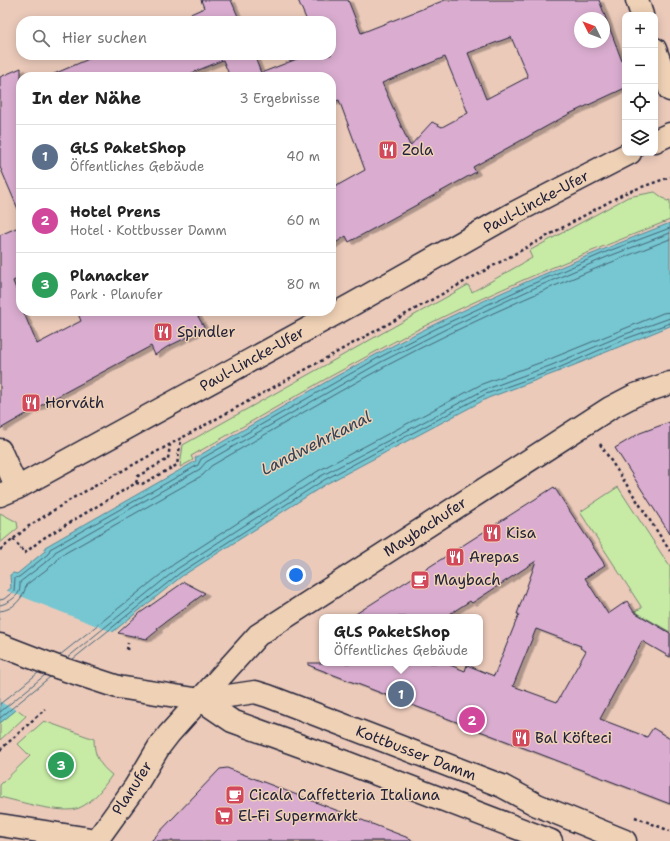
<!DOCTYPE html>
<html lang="de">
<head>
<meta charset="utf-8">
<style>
	body { margin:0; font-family:"Shantell Sans",sans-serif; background:#f2f2f2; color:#222 }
	.controls { position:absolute; right:12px; top:12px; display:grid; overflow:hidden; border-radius:8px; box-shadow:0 2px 10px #0003 }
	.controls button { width:36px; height:36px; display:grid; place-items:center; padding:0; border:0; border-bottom:1px solid #e0e0e0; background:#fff; color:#222; font:20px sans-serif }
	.compass { position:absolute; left:574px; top:12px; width:36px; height:36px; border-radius:50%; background:#fff; box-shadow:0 2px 10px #0003; rotate:312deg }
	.you { position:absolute; left:296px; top:575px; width:14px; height:14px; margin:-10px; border:3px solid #fff; border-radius:50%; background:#1a73e8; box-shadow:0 0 0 6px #1a73e833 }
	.badge { display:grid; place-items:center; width:26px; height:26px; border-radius:50%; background:#2563eb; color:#fff; font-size:13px; font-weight:700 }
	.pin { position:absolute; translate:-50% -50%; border:2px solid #fff; box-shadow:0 1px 4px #0006 }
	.popup { position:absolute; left:319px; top:614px; width:164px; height:52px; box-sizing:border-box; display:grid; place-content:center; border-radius:8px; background:#fff; filter:drop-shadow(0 1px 3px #0005); font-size:13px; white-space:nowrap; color:#767676 }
	.popup b { font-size:15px; color:#222 }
	.popup::after { content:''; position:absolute; left:50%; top:100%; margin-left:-8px; border:8px solid transparent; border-top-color:#fff }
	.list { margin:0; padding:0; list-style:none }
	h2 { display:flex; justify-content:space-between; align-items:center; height:52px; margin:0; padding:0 16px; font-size:17px }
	h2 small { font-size:13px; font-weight:400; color:#767676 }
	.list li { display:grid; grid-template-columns:26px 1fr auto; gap:12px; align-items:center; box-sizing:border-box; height:64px; padding:0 16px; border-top:1px solid #e0e0e0 }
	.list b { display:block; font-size:15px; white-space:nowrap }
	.list p { margin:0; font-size:13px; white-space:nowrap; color:#767676 }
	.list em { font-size:13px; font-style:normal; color:#767676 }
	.icon { flex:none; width:22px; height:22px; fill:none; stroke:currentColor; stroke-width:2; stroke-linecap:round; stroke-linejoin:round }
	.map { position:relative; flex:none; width:670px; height:841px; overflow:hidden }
	.search { position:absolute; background:#fff; box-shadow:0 2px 10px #0003; left:16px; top:16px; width:320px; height:44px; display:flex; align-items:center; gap:10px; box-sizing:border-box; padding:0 14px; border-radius:16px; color:#767676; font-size:15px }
	.panel { position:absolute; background:#fff; box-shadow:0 2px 10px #0003; left:16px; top:72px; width:320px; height:244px; border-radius:16px }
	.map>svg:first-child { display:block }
	.green { fill:#c7eba5; stroke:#748670 }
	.water { fill:#76c7d1; stroke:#548595 }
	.pier { fill:#ebcaba }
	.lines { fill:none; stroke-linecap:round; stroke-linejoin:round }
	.shore { stroke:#446477; stroke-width:1 }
	.building { fill:#daadd0; stroke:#22223b; fill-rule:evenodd; filter:url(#shadow) }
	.minor-casing { stroke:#22223b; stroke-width:25 }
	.major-casing { stroke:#22223b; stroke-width:25 }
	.path { stroke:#22223b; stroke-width:2.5; stroke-dasharray:3 3; stroke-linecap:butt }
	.minor { stroke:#efd1b5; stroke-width:22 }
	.major { stroke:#efd1b5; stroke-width:22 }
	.labels { text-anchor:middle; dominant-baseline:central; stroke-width:3; stroke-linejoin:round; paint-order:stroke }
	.poi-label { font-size:15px; fill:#22223b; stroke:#efd1b5; text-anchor:start }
	.street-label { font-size:15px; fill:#22223b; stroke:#efd1b5 }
	.water-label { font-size:16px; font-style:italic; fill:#334359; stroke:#efd1b5 }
</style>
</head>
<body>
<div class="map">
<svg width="670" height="841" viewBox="0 0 670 841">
	<defs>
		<filter id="shadow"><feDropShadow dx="4.5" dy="2.5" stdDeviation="0" flood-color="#0004"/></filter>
	</defs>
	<rect width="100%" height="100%" fill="#ebcaba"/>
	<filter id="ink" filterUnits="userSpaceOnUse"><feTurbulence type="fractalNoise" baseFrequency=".025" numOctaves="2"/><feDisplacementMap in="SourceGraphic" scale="8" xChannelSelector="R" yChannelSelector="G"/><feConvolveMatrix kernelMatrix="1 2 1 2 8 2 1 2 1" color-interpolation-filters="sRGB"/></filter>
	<g filter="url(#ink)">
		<!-- green -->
		<path class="green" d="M655 192 667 201 670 200V220C570 259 470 300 375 352 313 385 253 421 191 456L193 460 180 467 183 445 468 285 472 292 532 258 529 251 628 197Z
			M618 487 670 567V632L634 611 642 608 580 512Z
			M0 513 17 522 18 528 0 543Z
			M17 709 26 716 0 740V723Z
			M44 721 94 739C94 755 99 765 112 775 103 788 93 802 79 808 63 815 18 801 0 797V785L30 756 18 744Z"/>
		<!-- water -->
		<path class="water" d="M670 223V326L555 373 488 398 326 484 182 576 0 723V597L11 588 10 575 13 573 17 574 45 551V547L196 461 195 458C255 423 315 387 377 354 471 303 570 262 670 223Z"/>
		<!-- pier -->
		<path class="pier" d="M5 590 115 633 18 711 0 702V594Z"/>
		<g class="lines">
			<!-- shore -->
			<path class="shore" d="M0 600 4 599 14 591 15 578 19 577 48 554 50 549 198 465 201 459 378 358 445 324 530 285 606 252 670 228
				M0 605C6 604 16 598 19 592 20 589 20 585 20 582L51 558 55 552 200 469 206 462 381 362 448 328 532 289 607 257 670 233
				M0 611C13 610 24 598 26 585L55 563 60 556 203 475 211 466C268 433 325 399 384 367 476 318 572 277 670 239
				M60 655 174 564 318 471 482 384 550 359 663 313 670 312
				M67 658 177 569 321 476 484 390 552 365 623 335 670 318
				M73 659 180 573 324 480 486 394 554 370 625 339 670 323
				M0 704 38 673
				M0 712 45 675
				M0 718 50 677"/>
		</g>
		<!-- building -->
		<path class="building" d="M201 0H231L240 21H175L204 8Z
			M298 0H348L361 33 445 0H599L625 69V88L569 114 473 167 476 172 393 218 349 242 346 236 331 246V189L365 170 339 100 331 103V77H230L223 60 182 77H47L91 58V57L96 55H254L261 73 307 55H331V21H307ZM580 18H604V42H580ZM511 37 528 77 486 99 468 53ZM445 57 468 113 442 127 432 122 410 146 382 83Z
			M21 68V216L0 167V77Z
			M21 226V277L13 281 21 302V311H23L37 344 81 321 77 311H195L204 327 194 334 167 347 155 355 151 346 47 402 0 429V235Z
			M670 422V534L615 448 640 433Z
			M554 487 605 565 585 578 608 614 627 601 634 612 670 633V657L642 641 600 719 647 737 653 728 670 739V804L308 665V663H445L465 671 467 665 494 676 519 614H517L536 561 472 603 470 601 445 617H351ZM536 629 581 646 580 648 586 651 557 702 513 686Z
			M184 582 205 593 157 628 158 630 147 639 118 633 140 613Z
			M227 768 411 839V841H151L220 769Z"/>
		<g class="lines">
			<!-- minor casing -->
			<g class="minor-casing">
				<path id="minor" d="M637 0 642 15
					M655 49 670 90
					M655 141 670 134
					M0 450 17 488
					M0 495 17 488 353 304 514 213 630 153
					M0 825 97 840
					M97 840 135 787 159 747 169 734 258 635 610 408 635 395 670 383"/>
			</g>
			<!-- major casing -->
			<g class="major-casing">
				<path id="major" d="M0 645 57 667 118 687 201 700 255 692 268 696 502 786 537 805 625 841
					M201 700 232 721 345 762 551 841"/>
			</g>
			<!-- path -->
			<path class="path" d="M600 444 670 551
				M136 483 142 484 177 465 181 439
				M13 539 25 553 42 539 136 483 138 476 168 459 170 445
				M0 550 29 526 73 498 625 193 670 177
				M127 650 128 643
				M0 750 45 709
				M635 817 670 831"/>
			<!-- minor -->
			<use href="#minor" class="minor"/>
			<!-- major -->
			<use href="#major" class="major"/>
		</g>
	</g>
	<!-- icons -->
	<defs>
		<g id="restaurant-square" transform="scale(1)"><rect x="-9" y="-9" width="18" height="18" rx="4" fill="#d1495b" stroke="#efd1b5"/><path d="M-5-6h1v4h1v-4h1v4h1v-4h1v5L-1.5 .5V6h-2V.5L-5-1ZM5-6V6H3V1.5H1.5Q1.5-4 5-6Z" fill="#fff"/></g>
		<g id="cafe-square" transform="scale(1)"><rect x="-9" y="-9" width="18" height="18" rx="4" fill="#d1495b" stroke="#efd1b5"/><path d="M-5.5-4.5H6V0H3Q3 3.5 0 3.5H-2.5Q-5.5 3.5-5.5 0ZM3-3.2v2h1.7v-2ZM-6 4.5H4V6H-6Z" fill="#fff"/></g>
		<g id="supermarket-square" transform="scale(1)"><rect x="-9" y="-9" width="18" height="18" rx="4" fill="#d1495b" stroke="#efd1b5"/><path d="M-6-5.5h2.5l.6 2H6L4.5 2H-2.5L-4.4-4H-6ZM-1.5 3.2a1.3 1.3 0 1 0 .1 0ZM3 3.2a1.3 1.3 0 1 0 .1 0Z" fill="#fff"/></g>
	</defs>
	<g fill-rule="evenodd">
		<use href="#restaurant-square" x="388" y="150"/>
		<use href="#restaurant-square" x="163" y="332"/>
		<use href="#restaurant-square" x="31" y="403"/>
		<use href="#restaurant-square" x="492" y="533"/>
		<use href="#restaurant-square" x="455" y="557"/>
		<use href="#cafe-square" x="420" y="580"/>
		<use href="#restaurant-square" x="521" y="738"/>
		<use href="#cafe-square" x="235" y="795"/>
		<use href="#supermarket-square" x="224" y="816"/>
	</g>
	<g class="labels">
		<!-- poi labels -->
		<g class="poi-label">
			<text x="402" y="150">Zola</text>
			<text x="177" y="332">Spindler</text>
			<text x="45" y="403">Horváth</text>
			<text x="506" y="533">Kisa</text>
			<text x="469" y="557">Arepas</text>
			<text x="434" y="580">Maybach</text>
			<text x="535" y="738">Bal Köfteci</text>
			<text x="249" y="795">Cicala Caffetteria Italiana</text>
			<text x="238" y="816">El-Fi Supermarkt</text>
		</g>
		<!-- street labels -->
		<g class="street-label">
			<text transform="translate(536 202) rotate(-28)">Paul-Lincke-Ufer</text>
			<text transform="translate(252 359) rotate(-29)">Paul-Lincke-Ufer</text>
			<text transform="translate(425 527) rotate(-33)">Maybachufer</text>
			<text transform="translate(416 753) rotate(21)">Kottbusser Damm</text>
			<text transform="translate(132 788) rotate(-57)">Planufer</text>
		</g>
		<!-- water labels -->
		<g class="water-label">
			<text transform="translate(316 443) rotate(-27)">Landwehrkanal</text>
		</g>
	</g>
</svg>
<div class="controls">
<button>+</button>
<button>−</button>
<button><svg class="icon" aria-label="locate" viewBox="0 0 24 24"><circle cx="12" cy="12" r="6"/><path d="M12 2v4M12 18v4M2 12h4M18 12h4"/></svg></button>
<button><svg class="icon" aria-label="layers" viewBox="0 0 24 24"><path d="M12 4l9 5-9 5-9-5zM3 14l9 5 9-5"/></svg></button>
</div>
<svg class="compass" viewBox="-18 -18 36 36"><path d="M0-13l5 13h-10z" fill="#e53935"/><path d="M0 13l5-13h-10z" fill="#767676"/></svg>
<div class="you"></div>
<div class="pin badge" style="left:401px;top:694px;background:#5c6f8a">1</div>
<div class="popup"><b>GLS PaketShop</b>Öffentliches Gebäude</div>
<div class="pin badge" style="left:472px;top:720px;background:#d1479c">2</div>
<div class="pin badge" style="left:61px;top:765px;background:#2e9e5b">3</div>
<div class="search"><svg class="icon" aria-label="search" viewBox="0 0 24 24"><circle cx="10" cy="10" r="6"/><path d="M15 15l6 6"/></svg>Hier suchen</div>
<section class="panel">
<h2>In der Nähe<small>3 Ergebnisse</small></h2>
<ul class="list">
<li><span class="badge" style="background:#5c6f8a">1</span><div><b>GLS PaketShop</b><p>Öffentliches Gebäude</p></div><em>40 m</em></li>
<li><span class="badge" style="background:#d1479c">2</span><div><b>Hotel Prens</b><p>Hotel · Kottbusser Damm</p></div><em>60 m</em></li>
<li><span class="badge" style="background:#2e9e5b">3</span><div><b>Planacker</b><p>Park · Planufer</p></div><em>80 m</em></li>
</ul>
</section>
</div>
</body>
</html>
